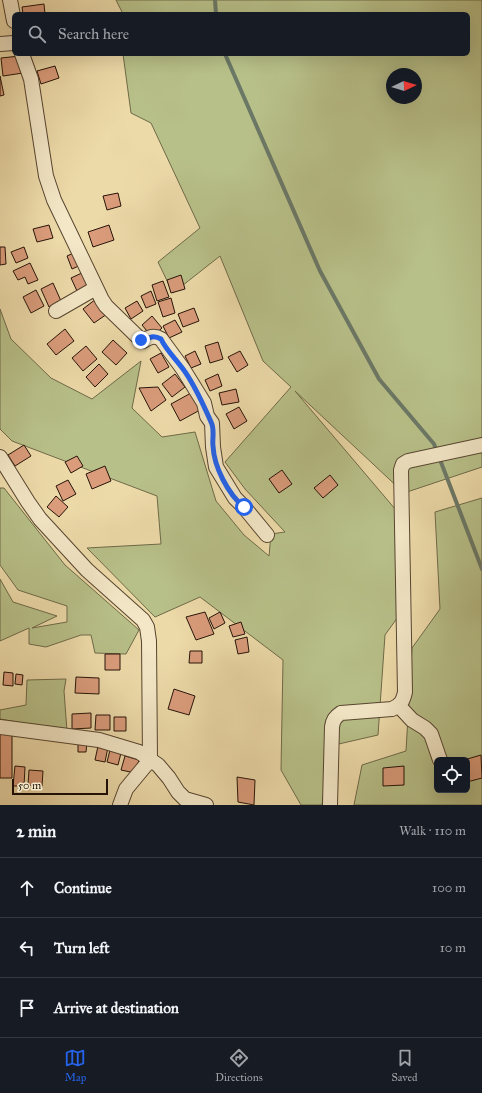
<!DOCTYPE html>
<html lang="en">
<head>
<meta charset="utf-8">
<style>
	body { margin:0; font-family:"IM FELL Great Primer",serif; background:#242831; color:#f1f3f6 }
	.controls { position:absolute; right:12px; bottom:12px; display:grid; overflow:hidden; border-radius:6px; box-shadow:0 4px 16px #0002 }
	.controls button { width:36px; height:36px; display:grid; place-items:center; padding:0; border:0; border-bottom:1px solid #363941; background:#171b24; color:#f1f3f6; font:20px sans-serif }
	.compass { position:absolute; left:386px; top:68px; width:36px; height:36px; border-radius:50%; background:#171b24; box-shadow:0 4px 16px #0002; rotate:86deg }
	.scale { position:absolute; left:12px; bottom:10px; width:96px; box-sizing:border-box; padding-left:4px; border:2px solid #251308; border-top:0; font-size:11px; line-height:14px; white-space:nowrap; color:#251308; -webkit-text-stroke:3px #f3e7c7; paint-order:stroke }
	.stop { position:absolute; width:12px; height:12px; margin:-9px; border:3px solid #2563eb; border-radius:50%; background:#fff }
	.stop.end { background:#2563eb; border-color:#fff; box-shadow:0 1px 4px #0008 }
	.list { margin:0; padding:0; list-style:none }
	h2 { display:flex; justify-content:space-between; align-items:center; height:52px; margin:0; padding:0 16px; font-size:17px }
	h2 small { font-size:13px; font-weight:400; color:#9ea1a6 }
	.list li { display:grid; grid-template-columns:26px 1fr auto; gap:12px; align-items:center; box-sizing:border-box; height:60px; padding:0 16px; border-top:1px solid #363941 }
	.list b { display:block; font-size:15px; white-space:nowrap }
	.list em { font-size:13px; font-style:normal; color:#9ea1a6 }
	.icon { flex:none; width:22px; height:22px; fill:none; stroke:currentColor; stroke-width:2; stroke-linecap:round; stroke-linejoin:round }
	.map { position:relative; flex:none; width:482px; height:805px; overflow:hidden }
	.search { position:absolute; background:#171b24; box-shadow:0 4px 16px #0002; left:12px; right:12px; top:12px; height:44px; display:flex; align-items:center; gap:10px; box-sizing:border-box; padding:0 14px; border-radius:6px; color:#9ea1a6; font-size:15px }
	.sheet { height:232px; background:#171b24 }
	nav { display:flex; justify-content:space-around; align-items:center; box-sizing:border-box; height:56px; border-top:1px solid #363941; background:#171b24; font-size:11px; color:#9ea1a6 }
	nav a { display:grid; justify-items:center; gap:2px }
	nav .on { color:#2563eb }
	.map>svg:first-child { display:block }
	.green { fill:#b8c089; stroke:#6e6a48; fill-rule:evenodd }
	.lines { fill:none; stroke-linecap:round; stroke-linejoin:round }
	.stream { stroke:#6b7866; stroke-width:4 }
	.building { fill:#da9c7b; stroke:#251308 }
	.minor-casing { stroke:#574530; stroke-width:16 }
	.minor { stroke:#f3e7c7; stroke-width:14 }
	.route { stroke:#2563eb; stroke-width:5 }
</style>
</head>
<body>
<div class="map">
<svg width="482" height="805" viewBox="0 0 482 805">
	<rect width="100%" height="100%" fill="#eddaa9"/>
	<filter id="stains"><feTurbulence type="fractalNoise" baseFrequency=".005" numOctaves="4"/><feColorMatrix values="0 0 0 0 .2 0 0 0 0 .09 0 0 0 0 .02 0 0 0 .5 -.17"/></filter>
	<radialGradient id="worn" r=".72"><stop offset=".6" stop-color="#630" stop-opacity="0"/><stop offset="1" stop-color="#630" stop-opacity=".3"/></radialGradient>
	<!-- green -->
	<path class="green" d="M116 0H482V467L404 493 295 391 407 523 408 603 385 635 378 735 330 746 322 805H301L281 770 283 660 200 597 155 617 87 548 161 544 157 496 12 441 0 429V309L11 339 51 378 92 399 141 361 132 408 162 437 195 432 216 501 244 535 269 556 271 534 285 532 245 489 225 462 291 387 263 361 220 256 173 293 158 262 200 228 151 123 131 113 123 54H468V14H123ZM392 74H416V98H392Z
		M0 488H4L65 565 139 630 126 654 95 653 91 635H81L46 647 29 644V628L0 641V579L13 602 57 616 32 628 67 622V606L18 590 0 565Z
		M482 498V805H354L362 765 406 751 412 648 440 609 435 512ZM437 760H467V790H437Z
		M66 679 64 691 67 731 0 719V710L26 705 27 680Z"/>
	<g class="lines">
		<!-- stream -->
		<path class="stream" d="M215 0 216 14
			M225 54 320 271 379 379 434 444 482 569"/>
	</g>
	<!-- building -->
	<path class="building" d="M44 4 45 14H23L22 7Z
		M20 56 23 73 3 76 1 58Z
		M55 66 59 78 41 84 37 71Z
		M0 76 4 95 0 96Z
		M118 193 121 206 107 210 103 196Z
		M49 225 53 238 37 242 33 229Z
		M109 225 114 240 93 247 88 232Z
		M0 247H5L6 264 0 265Z
		M24 247 28 258 16 263 11 252Z
		M78 251 83 264 72 269 67 256Z
		M30 263 38 280 28 284 25 277 18 280 13 271Z
		M84 272 90 285 77 291 71 278Z
		M181 275 185 289 171 293 167 280Z
		M163 281 169 297 157 301 152 285Z
		M53 283 61 301 49 307 41 289Z
		M36 290 44 306 31 313 23 297Z
		M151 291 156 304 146 308 141 296Z
		M171 298 175 313 163 317 158 302Z
		M96 299 107 314 94 323 83 309Z
		M137 301 143 311 131 319 125 308Z
		M194 308 199 321 183 327 178 314Z
		M152 316 162 328 152 337 142 325Z
		M175 320 182 332 169 338 163 326Z
		M65 329 74 341 56 355 47 344Z
		M113 340 127 353 116 365 102 352Z
		M218 342 223 359 210 363 205 346Z
		M86 346 97 359 83 371 72 358Z
		M195 351 201 364 191 368 185 356Z
		M240 351 248 365 237 372 228 357Z
		M161 353 169 367 158 373 150 359Z
		M99 364 108 374 95 387 86 377Z
		M175 374 185 387 172 397 162 384Z
		M218 374 222 386 210 391 205 380Z
		M158 387 166 400 151 411 139 388Z
		M236 389 239 402 222 405 219 393Z
		M191 393 200 410 180 421 171 404Z
		M239 407 247 421 234 429 226 414Z
		M24 445 31 456 15 466 8 455Z
		M77 456 83 466 71 473 65 462Z
		M105 466 111 481 92 489 86 474Z
		M282 470 292 484 279 493 269 479Z
		M330 475 338 485 323 498 314 488Z
		M68 480 76 494 63 501 56 486Z
		M56 496 68 507 59 517 47 507Z
		M205 612 214 634 196 640 186 617Z
		M220 612 225 623 214 629 209 618Z
		M241 622 245 634 233 637 229 626Z
		M247 637 249 652 238 654 235 640Z
		M190 651H202V663H189Z
		M105 654H120V670H105Z
		M4 672 13 673V686L3 685Z
		M16 674 23 675 22 685 15 684Z
		M76 677 99 678V694L75 693Z
		M174 689 195 696 189 715 168 709Z
		M91 713V728L72 729V714Z
		M96 715H110V730H95Z
		M114 717H126V731H114Z
		M0 734H12V778H0Z
		M78 741 87 742 86 752H78Z
		M98 746 108 747 105 762 95 760Z
		M110 750 121 753 118 765 107 762Z
		M481 755 482 778 467 782V760H464Z
		M125 756 139 760 135 773 121 770Z
		M15 766 25 767 24 786H13Z
		M404 766V785L383 786V768Z
		M29 770 43 771 42 786 28 785Z
		M237 777 255 780 254 805 238 802Z"/>
	<g class="lines">
		<!-- minor casing -->
		<g class="minor-casing">
			<path id="minor" d="M10 0 14 21
				M0 44 14 43
				M22 54 31 79 46 176 54 200 102 300 106 306 141 340 143 341C149 337 154 335 161 339L183 369 204 403 207 416 212 423 213 447 216 467 235 498 244 507 267 535
				M56 311 96 288
				M0 457 28 502 40 519 87 570 143 620 147 627 149 641 150 760 126 789 120 805
				M399 706 412 720 425 728 431 734 440 760
				M0 727 99 740 139 752 158 765 169 778 178 792 185 799 206 805
				M330 805 332 727C333 720 335 717 341 713L392 709C401 705 403 701 405 692L401 470 403 464 408 461 482 445"/>
		</g>
		<!-- minor -->
		<use href="#minor" class="minor"/>
	</g>
	<g class="lines">
		<!-- route -->
		<path class="route" d="M141 340 143 341C149 337 154 335 161 339 166 350 176 359 183 369 195 385 203 404 211 422 215 429 212 439 213 446 214 467 228 494 244 507"/>
	</g>
	<rect width="100%" height="100%" filter="url(#stains)"/>
	<rect width="100%" height="100%" fill="url(#worn)"/>
</svg>
<div class="controls">
<button><svg class="icon" aria-label="locate" viewBox="0 0 24 24"><circle cx="12" cy="12" r="6"/><path d="M12 2v4M12 18v4M2 12h4M18 12h4"/></svg></button>
</div>
<svg class="compass" viewBox="-18 -18 36 36"><path d="M0-13l5 13h-10z" fill="#e53935"/><path d="M0 13l5-13h-10z" fill="#9ea1a6"/></svg>
<div class="scale">50 m</div>
<div class="stop" style="left:244px;top:507px"></div>
<div class="stop end" style="left:141px;top:340px"></div>
<div class="search"><svg class="icon" aria-label="search" viewBox="0 0 24 24"><circle cx="10" cy="10" r="6"/><path d="M15 15l6 6"/></svg>Search here</div>
</div>
<section class="sheet">
<h2>2 min<small>Walk · 110 m</small></h2>
<ul class="list">
<li><svg class="icon" aria-label="ahead" viewBox="0 0 24 24"><path d="M12 20V5M6 11l6-6 6 6"/></svg><div><b>Continue</b></div><em>100 m</em></li>
<li><svg class="icon" aria-label="left" viewBox="0 0 24 24"><path d="M17 20v-9H6M10 6l-5 5 5 5"/></svg><div><b>Turn left</b></div><em>10 m</em></li>
<li><svg class="icon" aria-label="arrive" viewBox="0 0 24 24"><path d="M6 21V4h12l-3 4 3 4H6"/></svg><div><b>Arrive at destination</b></div></li>
</ul>
</section>
<nav>
<a class="on"><svg class="icon" aria-label="map" viewBox="0 0 24 24"><path d="M3 6l6-2 6 2 6-2v14l-6 2-6-2-6 2zM9 4v14M15 6v14"/></svg>Map</a>
<a><svg class="icon" aria-label="directions" viewBox="0 0 24 24"><path d="M12 3l9 9-9 9-9-9zM9 14v-3h6M13 9l2 2-2 2"/></svg>Directions</a>
<a><svg class="icon" aria-label="saved" viewBox="0 0 24 24"><path d="M7 4h10v16l-5-4-5 4z"/></svg>Saved</a>
</nav>
</body>
</html>
